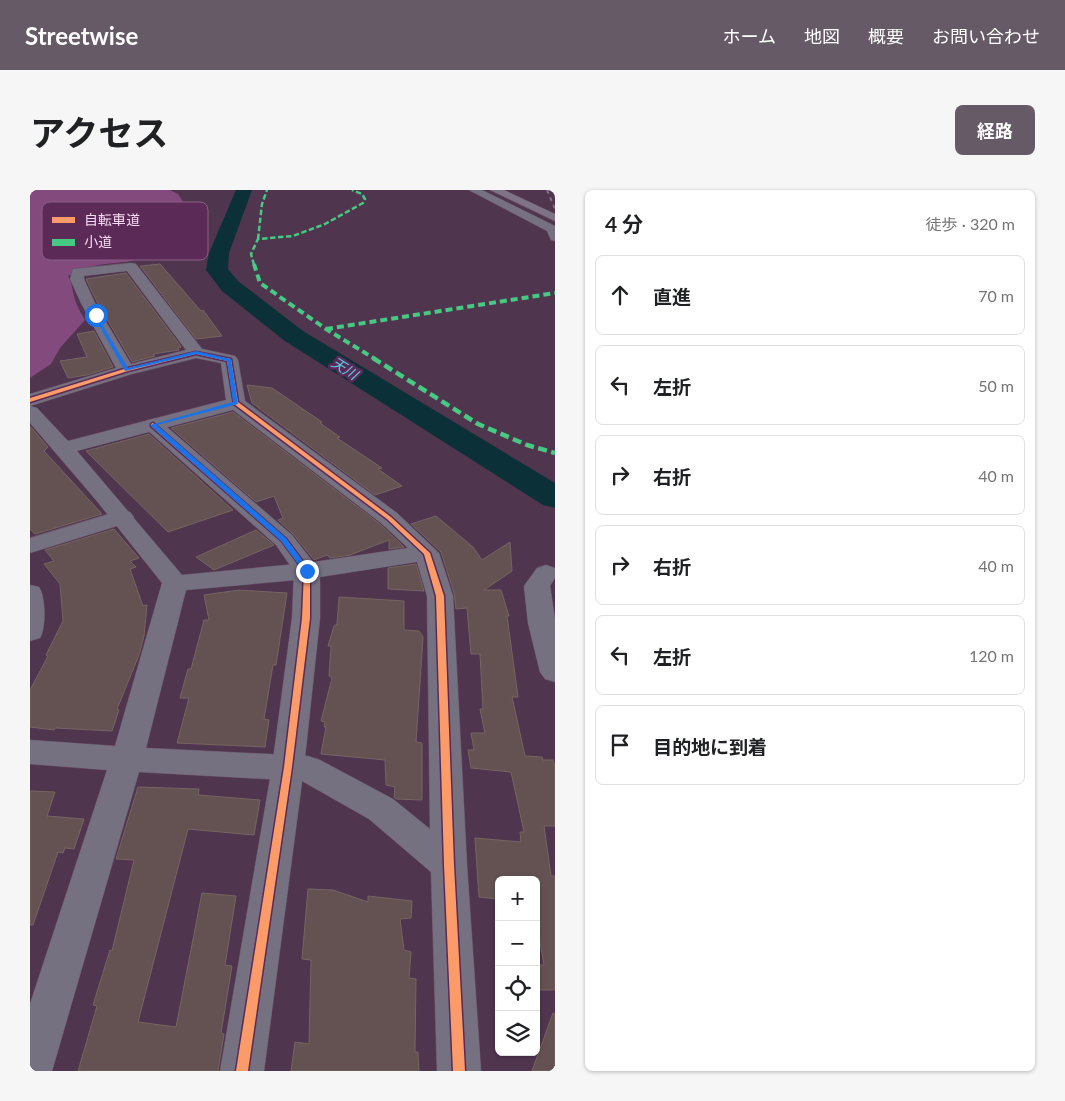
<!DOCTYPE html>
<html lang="ja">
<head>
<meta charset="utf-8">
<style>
	body { margin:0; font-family:Lato,"Noto Sans JP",sans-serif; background:#f6f6f6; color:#202124 }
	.controls { position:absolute; right:15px; bottom:15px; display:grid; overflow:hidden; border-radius:8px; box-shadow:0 1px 4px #0004 }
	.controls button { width:45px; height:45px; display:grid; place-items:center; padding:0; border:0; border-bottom:1px solid #e0e0e0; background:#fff; color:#202124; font:25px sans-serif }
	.stop { position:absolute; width:15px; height:15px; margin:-11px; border:4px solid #1a73e8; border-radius:50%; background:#fff }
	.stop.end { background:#1a73e8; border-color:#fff; box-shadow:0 1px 5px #0008 }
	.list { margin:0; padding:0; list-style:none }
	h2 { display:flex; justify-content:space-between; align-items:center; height:65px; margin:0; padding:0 20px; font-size:21px }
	h2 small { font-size:16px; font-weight:400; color:#757577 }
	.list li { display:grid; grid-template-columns:32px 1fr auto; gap:15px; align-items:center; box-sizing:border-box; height:80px; margin:0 10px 10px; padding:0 10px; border:1px solid #e0e0e0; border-radius:8px }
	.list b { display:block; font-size:19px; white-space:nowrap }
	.list em { font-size:16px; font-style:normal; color:#757577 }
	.icon { flex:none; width:28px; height:28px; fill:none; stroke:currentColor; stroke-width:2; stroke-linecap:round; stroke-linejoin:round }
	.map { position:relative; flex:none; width:525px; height:881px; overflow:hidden; border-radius:8px }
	header { display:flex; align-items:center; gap:30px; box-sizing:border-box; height:70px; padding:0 25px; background:#675a67; color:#fff }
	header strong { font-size:24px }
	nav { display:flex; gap:28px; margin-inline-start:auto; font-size:18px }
	.intro { display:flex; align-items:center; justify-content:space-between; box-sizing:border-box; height:120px; padding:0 30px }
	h1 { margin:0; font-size:35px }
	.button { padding:12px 22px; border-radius:8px; background:#675a67; color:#fff; font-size:18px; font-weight:700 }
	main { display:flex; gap:30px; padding:0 30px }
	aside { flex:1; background:#fff; border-radius:8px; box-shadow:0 1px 4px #0004 }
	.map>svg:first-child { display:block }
	.forest { fill:#834a7e }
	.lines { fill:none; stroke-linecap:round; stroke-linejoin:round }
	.river { fill:#0c3037; fill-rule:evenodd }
	.building { fill:#645252; stroke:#766563 }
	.minor-casing { stroke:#685267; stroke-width:1 }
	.tertiary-casing { stroke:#685267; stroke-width:1 }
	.motorway-casing { stroke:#685267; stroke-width:1 }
	.minor { fill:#767181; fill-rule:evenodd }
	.tertiary { fill:#767181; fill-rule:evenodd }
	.motorway { fill:#7f7485; fill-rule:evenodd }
	.rail { stroke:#7f7384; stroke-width:2; stroke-dasharray:4 4; stroke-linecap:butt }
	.quiet-far2 { stroke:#46c982; stroke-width:2.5; stroke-dasharray:5.5 2.5; stroke-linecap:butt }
	.quiet-far1 { stroke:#46c982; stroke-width:4; stroke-dasharray:7 4; stroke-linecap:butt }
	.quiet { stroke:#46c982; stroke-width:4.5; stroke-dasharray:9 4.5; stroke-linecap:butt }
	.cycleway-casing { stroke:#5b2a57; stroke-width:3 }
	.cycleway { fill:#fa9b69; fill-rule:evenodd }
	.route { fill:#1a73e8 }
	.labels { text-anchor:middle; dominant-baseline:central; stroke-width:5; stroke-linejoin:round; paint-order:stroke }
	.far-water-label { font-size:14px; font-style:italic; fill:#54d2e8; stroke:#5b2a57 }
	.key { fill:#5b2a57; stroke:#8a5f86; stroke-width:1 }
	.key-label { font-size:14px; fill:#f7d9f3 }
</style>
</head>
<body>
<header>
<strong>Streetwise</strong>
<nav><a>ホーム</a><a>地図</a><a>概要</a><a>お問い合わせ</a></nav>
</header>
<div class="intro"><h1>アクセス</h1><a class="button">経路</a></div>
<main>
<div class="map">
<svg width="525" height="881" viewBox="0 0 525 881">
	<rect width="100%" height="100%" fill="#50354e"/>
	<!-- forest -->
	<path class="forest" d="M0 0H140L148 4 154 13 153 22 131 34 132 43 137 52C122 74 92 71 68 75 58 77 48 81 38 86 42 93 42 98 44 106 46 115 51 123 55 130L30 158 21 174 0 188Z"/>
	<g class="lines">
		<!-- river -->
		<path class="river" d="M206 0H222L199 63 198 79 208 91 273 141 525 293V318L513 315 255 151 192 101 176 80 179 63Z"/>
	</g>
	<!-- building -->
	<path class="building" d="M130 74 171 121 173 120 192 146 166 149 110 76Z
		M96 83 150 155 151 157 148 158 149 160 123 164 125 166 102 172 67 112 56 89Z
		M64 141 83 177 57 185 38 188 30 171 57 167 47 144Z
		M217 195 242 198 292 232 290 233 310 247 307 248 352 278 348 279 372 296 345 305 222 213Z
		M203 222 350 334 374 357 359 359V350L320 365 300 368 297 365 284 370 263 344 248 330 253 328 244 306 226 312 141 238Z
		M0 236 18 257 14 261 72 324 5 344 0 339Z
		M119 244 203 320 138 342 56 261Z
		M406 326 443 357 452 370 480 352 482 381 454 400H471L479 426H477L488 507H482L495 566 512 567 513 570H523L525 577V636H514L521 686H525V800H506V775H514L506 730V690H469V709L449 707 445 648 491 652 490 642H494L481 582 441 578 438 560H444L441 543H455L450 519H453L450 464H441L437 418 426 419 424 403 411 362 381 334Z
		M84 339 109 368 100 371 106 377 100 379 113 416 117 415 114 446 109 465 87 519 89 520 82 541 25 538 24 540 0 537V500L18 466 16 465 33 431 30 394 14 374 24 371 15 360Z
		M226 340 244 355 184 380 166 367Z
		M386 374 394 401 358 399V378Z
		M209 400 257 403 246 475H243L234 529 239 530 235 557 147 553 159 508H150L158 479H161L174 430H179L174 405Z
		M309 407 374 411V440L389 441 393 447 386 552 392 553V610L366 609 364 607 365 597 356 595 355 570 291 564 296 537H294L295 532 291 531 302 488 299 486 301 456H298L304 436 307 434Z
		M108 597 169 599 168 605 230 610 224 645 158 639 108 832 146 837 172 703 206 706 195 775 202 776 191 843 194 844 188 881H48L67 816 63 815 80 760 82 761 104 670 86 669Z
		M0 601 25 602 17 626 54 629 44 659 35 658 33 663 28 662 3 735H0Z
		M278 699 303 700 338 712V706L382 711 381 728 370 729 374 760 381 762 379 788 386 789 385 862H388L389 881H261L265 852 279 854 281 770 272 769Z
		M523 823 525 824V881H502Z"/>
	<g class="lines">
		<!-- minor casing -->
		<g class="minor-casing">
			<path id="minor" d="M439 0H452L525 36V51L521 50 517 41Z
				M101 73 106 74 172 159 205 166 208 170 215 211 367 323 409 363 423 406 437 675 451 881H407L401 682 339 629 272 591 109 582 22 881H0V814L77 580 0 574V550L85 556 132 393 66 310 0 233V216L7 218 38 251 196 210 191 173 166 168 102 184 0 216V204L86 178 51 113 40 89 43 79ZM97 81 156 160 101 174 65 113 54 89V86ZM203 220 351 333 378 358 277 373 152 385 47 261ZM387 372 397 406 400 639 363 609 290 570 278 566 116 558 156 400 277 389Z
				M516 375 525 378V388L520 396 525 429V492L515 489 510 482 498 433 494 396 507 378Z
				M0 395 9 397C16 407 16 439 10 448L0 451Z"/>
		</g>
		<!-- tertiary casing -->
		<g class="tertiary-casing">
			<path id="tertiary" d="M123 229 130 231 262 345 290 381V428L274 577 234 881H190L242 577 262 428 264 381 246 355 116 239 113 235 116 231Z
				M92 320 100 322 104 327 100 332 0 363V348Z"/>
		</g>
		<!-- motorway casing -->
		<g class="motorway-casing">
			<path id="motorway" d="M460 0H474L525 24V31Z"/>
		</g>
		<!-- minor -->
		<use href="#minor" class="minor"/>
		<!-- tertiary -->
		<use href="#tertiary" class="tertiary"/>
		<!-- motorway -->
		<use href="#motorway" class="motorway"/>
		<!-- rail -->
		<path class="rail" d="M517 0 525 19"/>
		<!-- quiet-far2 -->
		<path class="quiet-far2" d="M228 49 232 14 237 0
			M224 75 221 64 228 49 263 46 295 34 333 13 335 9 332 4 322 0"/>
		<!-- quiet-far1 -->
		<path class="quiet-far1" d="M224 74 230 93 296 139 345 169
			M296 139 525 103"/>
		<!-- quiet -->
		<path class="quiet" d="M343 168 448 234 497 255 525 263"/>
		<!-- cycleway casing -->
		<g class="cycleway-casing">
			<path id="cycleway" d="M166 162 201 169 208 212 361 327 400 363 414 406 424 675 435 881H423L414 675 406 406 394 364 357 329 204 214 197 171 166 164 98 181 0 212V208L94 179Z
				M123 233 256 349 280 381V428L262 577 218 881H206L254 577 272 428 274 381 252 351 121 236V234Z"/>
		</g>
		<!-- cycleway -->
		<use href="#cycleway" class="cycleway"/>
	</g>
	<!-- route -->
	<path class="route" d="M66 124 98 178 166 161 201 169 208 214 127 235 256 348 280 381 279 382H274L251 351 120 235 203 212 197 171 166 164 95 181 63 125Z"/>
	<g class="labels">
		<!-- far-water labels -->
		<g class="far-water-label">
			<text transform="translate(315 178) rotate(32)">天川</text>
		</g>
	</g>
	<!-- legend -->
	<rect x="12" y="12" width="166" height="58" rx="8" class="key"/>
	<rect x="22" y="27" width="23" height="6" fill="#fa9b69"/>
	<rect x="22" y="49" width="23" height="7" fill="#46c982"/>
	<g class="key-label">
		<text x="54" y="35">自転車道</text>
		<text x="54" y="57">小道</text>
	</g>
</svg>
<div class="controls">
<button>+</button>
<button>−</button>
<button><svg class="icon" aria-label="locate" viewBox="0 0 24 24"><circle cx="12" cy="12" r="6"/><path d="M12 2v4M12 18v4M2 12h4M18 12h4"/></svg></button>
<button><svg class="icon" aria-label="layers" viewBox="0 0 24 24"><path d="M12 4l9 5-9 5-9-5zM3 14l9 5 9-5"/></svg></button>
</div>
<div class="stop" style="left:66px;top:125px"></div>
<div class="stop end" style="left:277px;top:381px"></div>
</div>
<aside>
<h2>4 分<small>徒歩 · 320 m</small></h2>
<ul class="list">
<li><svg class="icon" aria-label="ahead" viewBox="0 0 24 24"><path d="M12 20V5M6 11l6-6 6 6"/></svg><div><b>直進</b></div><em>70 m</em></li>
<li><svg class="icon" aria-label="left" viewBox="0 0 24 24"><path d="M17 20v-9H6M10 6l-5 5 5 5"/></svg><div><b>左折</b></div><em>50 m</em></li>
<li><svg class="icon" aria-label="right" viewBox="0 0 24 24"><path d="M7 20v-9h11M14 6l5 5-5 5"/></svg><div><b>右折</b></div><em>40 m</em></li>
<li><svg class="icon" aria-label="right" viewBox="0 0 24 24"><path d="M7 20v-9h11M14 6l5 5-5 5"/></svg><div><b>右折</b></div><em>40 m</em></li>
<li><svg class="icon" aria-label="left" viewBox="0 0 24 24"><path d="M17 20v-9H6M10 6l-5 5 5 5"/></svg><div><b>左折</b></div><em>120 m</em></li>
<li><svg class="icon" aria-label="arrive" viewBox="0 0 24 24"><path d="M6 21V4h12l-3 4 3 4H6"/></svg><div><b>目的地に到着</b></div></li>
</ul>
</aside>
</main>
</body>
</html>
